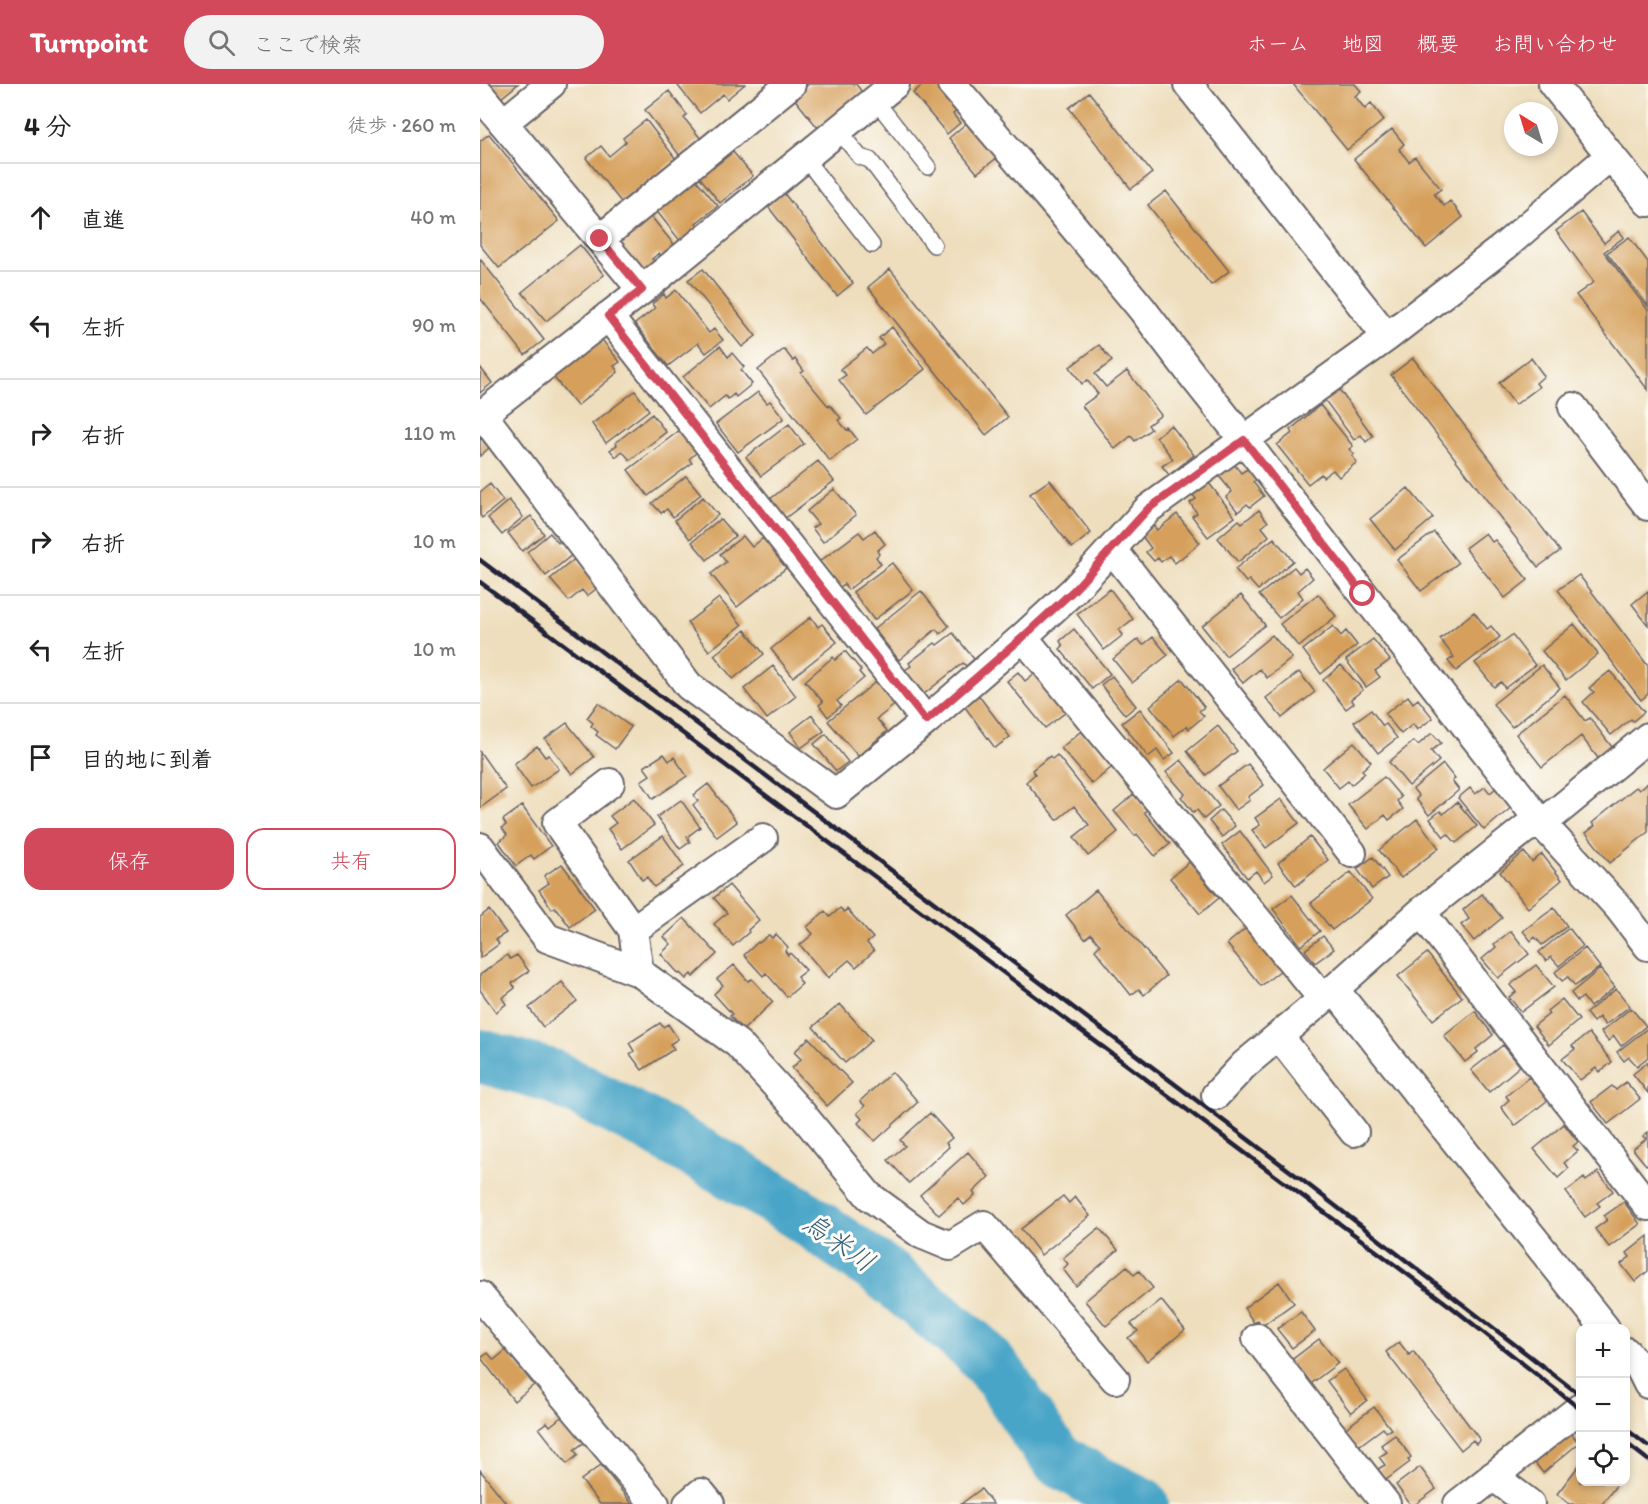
<!DOCTYPE html>
<html lang="ja">
<head>
<meta charset="utf-8">
<style>
	body { margin:0; font-family:Itim,"Klee One",sans-serif; background:#f2f2f2; color:#222 }
	.controls { position:absolute; right:18px; bottom:18px; display:grid; overflow:hidden; border-radius:12px; box-shadow:0 3px 9px #0003 }
	.controls button { width:54px; height:54px; display:grid; place-items:center; padding:0; border:0; border-bottom:2px solid #e0e0e0; background:#fff; color:#222; font:30px sans-serif }
	.compass { position:absolute; left:1024px; top:18px; width:54px; height:54px; border-radius:50%; background:#fff; box-shadow:0 3px 9px #0003; rotate:322deg }
	.stop { position:absolute; width:18px; height:18px; margin:-14px; border:4px solid #d1495b; border-radius:50%; background:#fff }
	.stop.end { background:#d1495b; border-color:#fff; box-shadow:0 2px 6px #0008 }
	.list { margin:0; padding:0; list-style:none }
	h2 { display:flex; justify-content:space-between; align-items:center; height:78px; margin:0; padding:0 24px; font-size:26px }
	h2 small { font-size:20px; font-weight:400; color:#767676 }
	.list li { display:grid; grid-template-columns:39px 1fr auto; gap:18px; align-items:center; box-sizing:border-box; height:108px; padding:0 24px; border-top:2px solid #e0e0e0 }
	.list b { display:block; font-size:22px; white-space:nowrap }
	.list em { font-size:20px; font-style:normal; color:#767676 }
	.actions { display:flex; gap:12px; padding:18px 24px }
	.actions a { flex:1; padding:14px 0; border:2px solid #d1495b; border-radius:18px; text-align:center; font-size:21px; color:#d1495b }
	.actions .main { background:#d1495b; color:#fff }
	.icon { flex:none; width:33px; height:33px; fill:none; stroke:currentColor; stroke-width:2; stroke-linecap:round; stroke-linejoin:round }
	.map { position:relative; flex:none; width:1168px; height:1420px; overflow:hidden }
	header { display:flex; align-items:center; gap:36px; box-sizing:border-box; height:84px; padding:0 30px; background:#d1495b; color:#fff }
	header strong { font-size:28px }
	nav { display:flex; gap:33px; margin-inline-start:auto; font-size:21px }
	.search { width:420px; height:54px; background:#f2f2f2; display:flex; align-items:center; gap:15px; box-sizing:border-box; padding:0 21px; border-radius:33px; color:#767676; font-size:22px }
	main { display:flex }
	aside { flex:1; background:#fff }
	.map>svg:first-child { display:block }
	.lines { fill:none; stroke-linecap:round; stroke-linejoin:round }
	.river { stroke:#48a5c7; stroke-width:54 }
	.building { fill:#d6a05c }
	.lane-casing { stroke:#696468; stroke-width:18 }
	.street-casing { stroke:#696468; stroke-width:32 }
	.lane { stroke:#fff; stroke-width:15 }
	.street { stroke:#fff; stroke-width:28 }
	.rail { stroke:#22223b; stroke-width:4.5 }
	.route { stroke:#d1495b; stroke-width:8 }
	.labels { text-anchor:middle; dominant-baseline:central; stroke-width:6; stroke-linejoin:round; paint-order:stroke }
	.water-label { font-size:27px; font-style:italic; fill:#335d7a; stroke:#fdfcf7 }
</style>
</head>
<body>
<header>
<strong>Turnpoint</strong>
<div class="search"><svg class="icon" aria-label="search" viewBox="0 0 24 24"><circle cx="10" cy="10" r="6"/><path d="M15 15l6 6"/></svg>ここで検索</div>
<nav><a>ホーム</a><a>地図</a><a>概要</a><a>お問い合わせ</a></nav>
</header>
<main>
<aside>
<h2>4 分<small>徒歩 · 260 m</small></h2>
<ul class="list">
<li><svg class="icon" aria-label="ahead" viewBox="0 0 24 24"><path d="M12 20V5M6 11l6-6 6 6"/></svg><div><b>直進</b></div><em>40 m</em></li>
<li><svg class="icon" aria-label="left" viewBox="0 0 24 24"><path d="M17 20v-9H6M10 6l-5 5 5 5"/></svg><div><b>左折</b></div><em>90 m</em></li>
<li><svg class="icon" aria-label="right" viewBox="0 0 24 24"><path d="M7 20v-9h11M14 6l5 5-5 5"/></svg><div><b>右折</b></div><em>110 m</em></li>
<li><svg class="icon" aria-label="right" viewBox="0 0 24 24"><path d="M7 20v-9h11M14 6l5 5-5 5"/></svg><div><b>右折</b></div><em>10 m</em></li>
<li><svg class="icon" aria-label="left" viewBox="0 0 24 24"><path d="M17 20v-9H6M10 6l-5 5 5 5"/></svg><div><b>左折</b></div><em>10 m</em></li>
<li><svg class="icon" aria-label="arrive" viewBox="0 0 24 24"><path d="M6 21V4h12l-3 4 3 4H6"/></svg><div><b>目的地に到着</b></div></li>
</ul>
<div class="actions"><a class="main">保存</a><a>共有</a></div>
</aside>
<div class="map">
<svg width="1168" height="1420" viewBox="0 0 1168 1420">
	<rect width="100%" height="100%" fill="#fdfcf7"/>
	<filter id="ink" filterUnits="userSpaceOnUse"><feTurbulence type="fractalNoise" baseFrequency=".0167" numOctaves="2"/><feDisplacementMap in="SourceGraphic" scale="12" xChannelSelector="R" yChannelSelector="G"/><feConvolveMatrix kernelMatrix="1 2 1 2 8 2 1 2 1" color-interpolation-filters="sRGB"/></filter>
	<filter id="wash" filterUnits="userSpaceOnUse"><feTurbulence type="fractalNoise" baseFrequency=".008" numOctaves="4" result="noise"/><feDisplacementMap in="SourceGraphic" scale="24" xChannelSelector="R" yChannelSelector="G"/><feGaussianBlur stdDeviation="1.35" result="paint"/><feColorMatrix in="noise" values="0 0 0 0 0 0 0 0 0 0 0 0 0 0 0 0 0 1.4 0 .05"/><feComposite in="paint" operator="in"/></filter>
	<g filter="url(#wash)">
		<rect width="100%" height="100%" fill="#eedebd"/>
		<g class="lines">
			<!-- river -->
			<path class="river" d="M0 972 72 992 166 1040 237 1080 317 1128 404 1189 495 1264 520 1292 558 1350 577 1375 615 1397 662 1420"/>
		</g>
		<g id="blocks">
			<!-- building -->
			<path class="building" d="M8 0H38L20 15Z
				M201 0H265L247 15 243 10 220 29 198 2Z
				M329 0H376L382 8 338 44 313 13Z
				M444 0H457L478 25 473 30 480 39 467 50 433 9Z
				M813 0H875L881 7 875 12 885 25 891 19 904 36 867 66Z
				M189 7 207 31 204 34 221 55 200 72 165 26Z
				M609 8 672 89 651 105 589 24Z
				M166 36 196 75 141 118 106 74 121 62 129 72 146 58 143 54Z
				M489 37 518 73 497 89 469 54Z
				M912 45 924 60 919 65 929 78 935 73 961 105 954 110 964 122 970 117 983 133 946 164 874 75Z
				M9 50 79 137 19 184 0 161V57Z
				M253 68 273 92 240 119 218 91 231 80 234 83Z
				M214 93 238 122 216 139 219 143 201 158 175 125Z
				M686 107 749 187 731 201 668 121Z
				M303 108 373 199 357 212 287 121Z
				M1101 128 1124 159 1139 147 1144 153 1124 168 1168 226V306L1096 211 1114 198 1076 147Z
				M169 130 196 163 182 174 179 169 172 175 176 179 162 191 135 158Z
				M1149 153 1168 178V222L1127 169Z
				M100 161 124 191 66 237 42 208Z
				M0 175 64 256 45 271 0 214Z
				M223 185 276 252 262 263 208 196Z
				M410 185 528 333 506 351 388 203Z
				M196 206 229 249 234 245 243 256 226 269 218 259 188 282 155 240 175 224 172 220 184 210 186 214Z
				M412 243 445 285 386 331 359 296 366 291 360 285 387 264 392 270 404 260 399 254Z
				M118 251 140 278 134 282 138 288 97 322 71 290Z
				M619 261 632 277 615 290 626 303 647 287 681 331 668 341 671 345 655 357 651 352 635 365 602 322 618 310 607 296 602 300 590 283Z
				M240 262 248 273 252 269 264 283 261 286 272 300 256 313 254 310 248 315 245 312 229 325 203 293Z
				M304 265 313 277 315 275 324 287 321 289 349 323 350 321 361 334 358 336 367 346 369 345 377 355 350 377 278 286Z
				M933 274 1080 467 1058 483 911 291Z
				M1051 274 1064 292 1056 299 1059 303 1035 321 1019 299Z
				M0 283 12 299 0 309Z
				M858 304 893 352 886 358 881 351 874 356 844 315Z
				M155 307 169 326 126 359 112 340Z
				M278 308 287 319 290 317 304 334 258 368 236 340Z
				M840 321 873 362 869 365 874 370 872 372 877 378 859 393 853 386 843 393 841 390 828 400 797 361 812 349 810 346Z
				M172 330 186 348 150 376 142 367 136 373 130 366 137 361 135 359Z
				M309 340 324 360 281 392 266 373Z
				M691 341 714 371 689 391 682 382 693 375 676 353Z
				M200 346 217 368 209 375 212 379 168 412 148 386Z
				M0 353 9 364 0 372Z
				M338 377 354 397 304 435 289 416Z
				M754 380 761 389 769 384 777 395 773 398 784 412 770 423 767 420 758 428 746 413 752 408 739 392Z
				M206 392 221 410 193 433 187 425 181 429 172 419Z
				M570 396 611 449 592 464 550 410Z
				M729 399 755 433 728 453 712 432 717 429 710 419 716 415 713 411Z
				M10 400 23 417 2 434 0 431V408Z
				M928 404 953 434 915 466 890 435Z
				M354 405 376 431 343 458 332 444 338 440 327 427Z
				M223 413 238 431 210 455 195 436Z
				M29 416 43 433 22 451 8 434Z
				M779 426 788 438 782 443 789 452 758 478 738 454 759 436 762 439Z
				M697 430 720 459 695 479 689 472 681 478 678 474 674 477 666 468 671 464 662 452 674 442 677 446Z
				M51 432 64 450 42 467 28 449Z
				M240 435 255 452 227 476 212 458Z
				M395 446 405 460 397 467 399 470 396 473 401 480 368 506 364 500 359 504 339 478 379 448 384 454Z
				M954 448 978 479 941 507 917 476Z
				M70 449 78 459 82 455 93 470 66 492 47 468Z
				M1005 449 1012 458 1015 456 1048 496 1025 514 985 464Z
				M263 452 272 463 283 454 306 484 257 523 231 490 246 478 240 470Z
				M794 454 813 477 778 506 769 496 766 498 755 485Z
				M96 474 120 502 107 512 102 506 89 517 70 495Z
				M412 479 433 506 394 536 373 508Z
				M814 483 819 489 825 484 833 494 818 507 823 514 799 534 779 511Z
				M1099 491 1168 582V610L1161 616 1078 506Z
				M630 505 653 535 639 546 643 551 624 566 597 530Z
				M441 507 469 542 460 550 456 545 419 576 394 545Z
				M1168 507V541L1152 520Z
				M838 510 856 532 819 563 800 540Z
				M761 511 785 541 746 572 722 542Z
				M239 514 262 541 229 567 207 539Z
				M994 528 1007 545 1011 542 1020 553 976 587 968 577 974 573 960 555Z
				M331 533 338 543 342 540 357 558 313 593 291 565Z
				M1094 540 1118 570 1086 596 1062 567Z
				M853 542 861 552 866 547 877 561 841 590 823 566Z
				M594 545 630 590 612 605 580 565 583 562 580 557Z
				M265 546 284 570 253 595 234 571Z
				M473 549 494 575 486 582 483 579 444 610 425 586 431 582 429 579 455 559 457 561Z
				M792 551 812 574 787 594 780 585 763 599 751 585Z
				M1032 551 1055 581 1025 604 1021 598 1014 603 995 579Z
				M673 553 688 571 652 599 633 575 658 555 663 561Z
				M893 555 910 576 895 587 900 593 886 603 866 576Z
				M365 567 381 586 379 588 384 594 357 617 361 622 348 633 339 621 343 618 325 597 353 573 355 576Z
				M861 581 883 606 871 615 874 619 866 625 843 596Z
				M1062 581 1080 604 1032 643 1013 620Z
				M293 582 316 612 287 635 264 605Z
				M1130 587 1164 628 1153 637 1151 635 1131 651 1103 618 1114 608 1109 604Z
				M538 588 545 597 555 589 586 628 565 644 527 597Z
				M819 588 835 608 802 634 786 614Z
				M632 592 656 622 645 631 621 601Z
				M702 595 724 623 719 627 724 632 709 645 707 642 694 652 670 622Z
				M398 596 417 619 397 635 407 647 378 672 348 637Z
				M496 608 530 653 515 664 482 619Z
				M1085 611 1105 637 1110 634 1135 667 1121 678 1101 652 1062 683 1036 650Z
				M928 612 933 619 938 615 953 634 937 646 933 640 921 650 905 630Z
				M118 619 151 643 135 665 116 651 118 648 111 642 113 639 107 634Z
				M660 625 694 669 684 676 677 666 668 673 642 639Z
				M891 626 903 642 906 640 917 654 898 669 874 638Z
				M332 631 344 647 321 664 310 648Z
				M87 639 114 673 92 690 65 655Z
				M738 642 757 667 726 691 707 667Z
				M601 647 632 683 612 700 581 664Z
				M952 649 961 659 951 667 959 677 929 702 909 678 934 657 938 661Z
				M346 650 368 678 356 687 334 660Z
				M874 658 891 678 882 686 885 689 871 701 868 697 859 704 843 684Z
				M57 662 65 673 69 671 79 685 51 704 34 680Z
				M0 668 26 705 0 724Z
				M184 670 189 677 194 673 207 692 173 715 161 697 170 691 164 683Z
				M577 671 638 748 608 772 594 753 609 741 594 722 577 736 546 698 555 690 552 686 570 672 572 675Z
				M701 676 739 722 724 735 717 726 713 728 701 713 705 710 686 688Z
				M768 680 784 701 768 713 770 716 756 726 738 702Z
				M963 680 975 695 972 697 979 706 949 731 936 715 939 712 933 705Z
				M904 693 921 713 917 717 923 725 909 736 905 731 888 745 868 721Z
				M1168 699V748L1130 779 1106 749 1115 742 1112 739 1156 703 1159 706Z
				M228 700 257 738 237 753 213 721 218 717 214 711Z
				M1005 703 1010 709 1016 704 1032 723 1004 746 978 714 990 704 995 710Z
				M654 710 667 726 664 728 690 760 675 772 657 750 655 752 634 727Z
				M154 714 174 741 142 765 128 745 136 739 130 732Z
				M801 715 819 739 786 764 772 746 780 741 775 734Z
				M201 716 220 743 207 753 210 758 200 765 177 733Z
				M977 718 997 742 976 759 968 750 964 753 950 735 960 727 963 730Z
				M42 722 71 762 54 775 51 771 36 782 19 758 27 751 22 744 26 741 23 736Z
				M741 726 755 742 742 753 729 737Z
				M937 735 959 764 921 794 899 766Z
				M760 747 793 791 784 798 776 787 767 794 742 761Z
				M183 752 204 782 174 803 167 793 162 796 149 776Z
				M830 753 848 776 816 802 798 779Z
				M1044 768 1052 778 1062 770 1082 796 1048 824 1020 788Z
				M893 773 908 793 892 805 877 785Z
				M709 778 739 814 720 830 690 794Z
				M82 780 115 825 90 843 75 823 72 825 59 806 69 799 64 792Z
				M871 788 892 815 852 846 831 819Z
				M249 801 279 836 268 846 269 848 253 862 234 840 247 829 234 814Z
				M616 806 686 892 664 911 659 905 651 911 615 866 620 861 611 850 605 855 586 831Z
				M1002 810 1022 834 994 857 981 841 989 835 983 826Z
				M812 811 840 847 821 862 793 825Z
				M360 824 364 828 367 825 393 854 387 859 394 867 376 883 369 876 348 894 320 861 333 850 327 843 345 827 350 833Z
				M1074 824 1087 842 1062 861 1055 853 1051 857 1043 847Z
				M9 826 26 849 16 855 19 860 0 874V833Z
				M204 834 237 870 213 893 211 890 206 895 200 889 199 890 181 870 191 860 184 853Z
				M772 839 806 882 781 902 747 860Z
				M1089 844 1103 862 1079 882 1071 873 1066 877 1059 868Z
				M1031 847 1049 870 1018 894 1002 875 1016 863 1014 860Z
				M296 850 308 863 305 867 308 871 310 869 326 886 317 893 322 900 307 913 286 889 283 892 264 871 278 858 279 859 289 851 292 854Z
				M843 852 854 865 835 879 825 866Z
				M1105 864 1120 883 1095 902 1088 893 1082 897 1075 888Z
				M947 869 982 913 953 936 918 892Z
				M27 871 30 875 37 871 49 887 32 899 35 904 22 914 26 920 16 928 0 906V891Z
				M254 881 268 897 272 895 293 918 263 946 250 932 252 930 234 910 243 901 237 895Z
				M1056 881 1074 903 1041 928 1029 913 1036 908 1030 901Z
				M1120 885 1135 903 1110 923 1103 913 1097 917 1091 909Z
				M82 898 97 917 63 943 49 924Z
				M1136 905 1150 922 1125 941 1119 933 1113 938 1106 929Z
				M1082 915 1099 936 1069 961 1054 942 1069 930 1067 927Z
				M360 920 392 956 365 979 333 943Z
				M1151 924 1166 942 1141 962 1134 952 1128 957 1121 948Z
				M995 927 1013 951 996 965 998 968 985 978 964 952Z
				M180 939 183 943 188 940 198 955 190 960 194 965 162 986 150 970 154 967 149 959Z
				M1168 944V973L1157 982 1149 973 1144 977 1137 968Z
				M1109 949 1132 978 1120 988 1116 984 1100 996 1082 975 1095 965 1092 962Z
				M329 954 372 999 347 1022 312 984 321 975 314 968Z
				M1023 961 1040 982 1009 1008 991 986Z
				M1168 978V1009L1153 990Z
				M412 988 438 1018 395 1057 378 1039 382 1035 377 1029 385 1022 380 1017Z
				M1049 993 1068 1016 1035 1042 1021 1023 1029 1016 1026 1012Z
				M1146 998 1160 1015 1128 1040 1111 1018 1132 1002 1136 1006Z
				M450 1029 472 1054 466 1059 469 1063 429 1099 408 1076 425 1062 420 1056Z
				M1084 1040 1098 1058 1093 1062 1098 1067 1084 1079 1089 1084 1078 1094 1054 1065Z
				M1168 1048V1080L1166 1081 1153 1065 1166 1055 1163 1052Z
				M488 1068 509 1093 493 1108 495 1111 484 1121 478 1114 459 1131 440 1111Z
				M1118 1088 1133 1107 1117 1119 1120 1122 1105 1133 1086 1108 1104 1094 1106 1097Z
				M583 1112 589 1119 595 1113 610 1132 561 1171 541 1145Z
				M1144 1118 1160 1140 1129 1163 1115 1145 1127 1136 1124 1132Z
				M619 1144 638 1166 596 1202 583 1185 588 1180 583 1174Z
				M1168 1152V1187L1155 1198 1141 1180 1150 1173 1147 1169Z
				M647 1182 654 1191 659 1187 673 1204 626 1242 605 1217Z
				M799 1198 814 1219 782 1242 778 1236 774 1239 764 1224Z
				M681 1216 705 1246 667 1277 648 1254 658 1247 651 1240Z
				M821 1228 835 1247 812 1264 797 1245Z
				M839 1255 858 1279 828 1302 809 1278Z
				M919 1258 929 1271 933 1267 1000 1356 996 1360 993 1356 981 1366 906 1268Z
				M26 1266 54 1301 34 1317 1 1274 8 1269 14 1276Z
				M864 1285 887 1316 871 1329 847 1297Z
				M894 1323 911 1345 906 1348 903 1344 876 1364 862 1347Z
				M85 1330 106 1357 94 1366 98 1371 87 1380 59 1344 67 1338 70 1342Z
				M1088 1345 1099 1359 1063 1389 1052 1375Z
				M915 1351 931 1373 928 1376 930 1378 906 1396 898 1385 905 1381 899 1373 907 1368 901 1361Z
				M1100 1380V1398H1136L1138 1399 1122 1420H1089L1077 1410Z
				M121 1381 152 1420H120L101 1396Z
				M940 1383 956 1405 936 1420H930L916 1401Z
				M0 1386 27 1420H0Z
				M501 1405 513 1420H481Z"/>
		</g>
	</g>
	<g filter="url(#ink)">
		<use href="#blocks" fill-opacity="0" stroke="#696468" stroke-width="1.5"/>
		<g class="lines">
			<!-- lane casing -->
			<g class="lane-casing">
				<path id="lane" d="M395 16 448 83
					M358 46 380 73 390 76 454 161
					M324 73 392 161"/>
			</g>
			<!-- street casing -->
			<g class="street-casing">
				<path id="street" d="M472 0 578 124 662 225 713 292 764 356 1062 740 1139 824 1168 862
					M708 0 907 253
					M1073 0 1168 118
					M0 11 162 206
					M23 39 71 0
					M120 155 311 0
					M128 232 446 637
					M1093 323 1168 422
					M2 330 209 602 356 710 446 637 543 553 594 506 668 425 907 253 1025 162 1130 72
					M0 332 162 206 415 0
					M632 465 872 769
					M543 553 843 915
					M130 699 77 739 153 846 159 888
					M0 763 67 854 159 888 258 960 322 1030 389 1112 441 1150 470 1162 504 1141 635 1295
					M941 828 1168 1122
					M153 846 283 754
					M854 905 1125 1244
					M799 952 874 1048
					M736 1011 764 981 843 915 941 828 1046 744 1062 740 1168 653
					M0 1212 175 1420
					M777 1254 906 1420
					M1146 1268 1160 1284 1168 1300
					M1013 1392 1050 1420
					M208 1420 221 1409 230 1420
					M978 1420 1100 1324"/>
			</g>
			<!-- lane -->
			<use href="#lane" class="lane"/>
			<!-- street -->
			<use href="#street" class="street"/>
			<!-- rail -->
			<path class="rail" d="M0 476 822 1096 1100 1311
				M0 498 974 1225 1100 1325
				M1146 1345 1168 1362
				M1146 1359 1168 1376"/>
		</g>
	</g>
	<g class="lines" filter="url(#ink)">
		<!-- route -->
		<path class="route" d="M120 155 162 206 128 232 446 637 543 553 594 506 668 425 764 356 883 510"/>
	</g>
	<g class="labels">
		<!-- water labels -->
		<g class="water-label">
			<text transform="translate(359 1158) rotate(35)">烏米川</text>
		</g>
	</g>
</svg>
<div class="controls">
<button>+</button>
<button>−</button>
<button><svg class="icon" aria-label="locate" viewBox="0 0 24 24"><circle cx="12" cy="12" r="6"/><path d="M12 2v4M12 18v4M2 12h4M18 12h4"/></svg></button>
</div>
<svg class="compass" viewBox="-18 -18 36 36"><path d="M0-13l5 13h-10z" fill="#e53935"/><path d="M0 13l5-13h-10z" fill="#767676"/></svg>
<div class="stop" style="left:883px;top:510px"></div>
<div class="stop end" style="left:120px;top:155px"></div>
</div>
</main>
</body>
</html>
